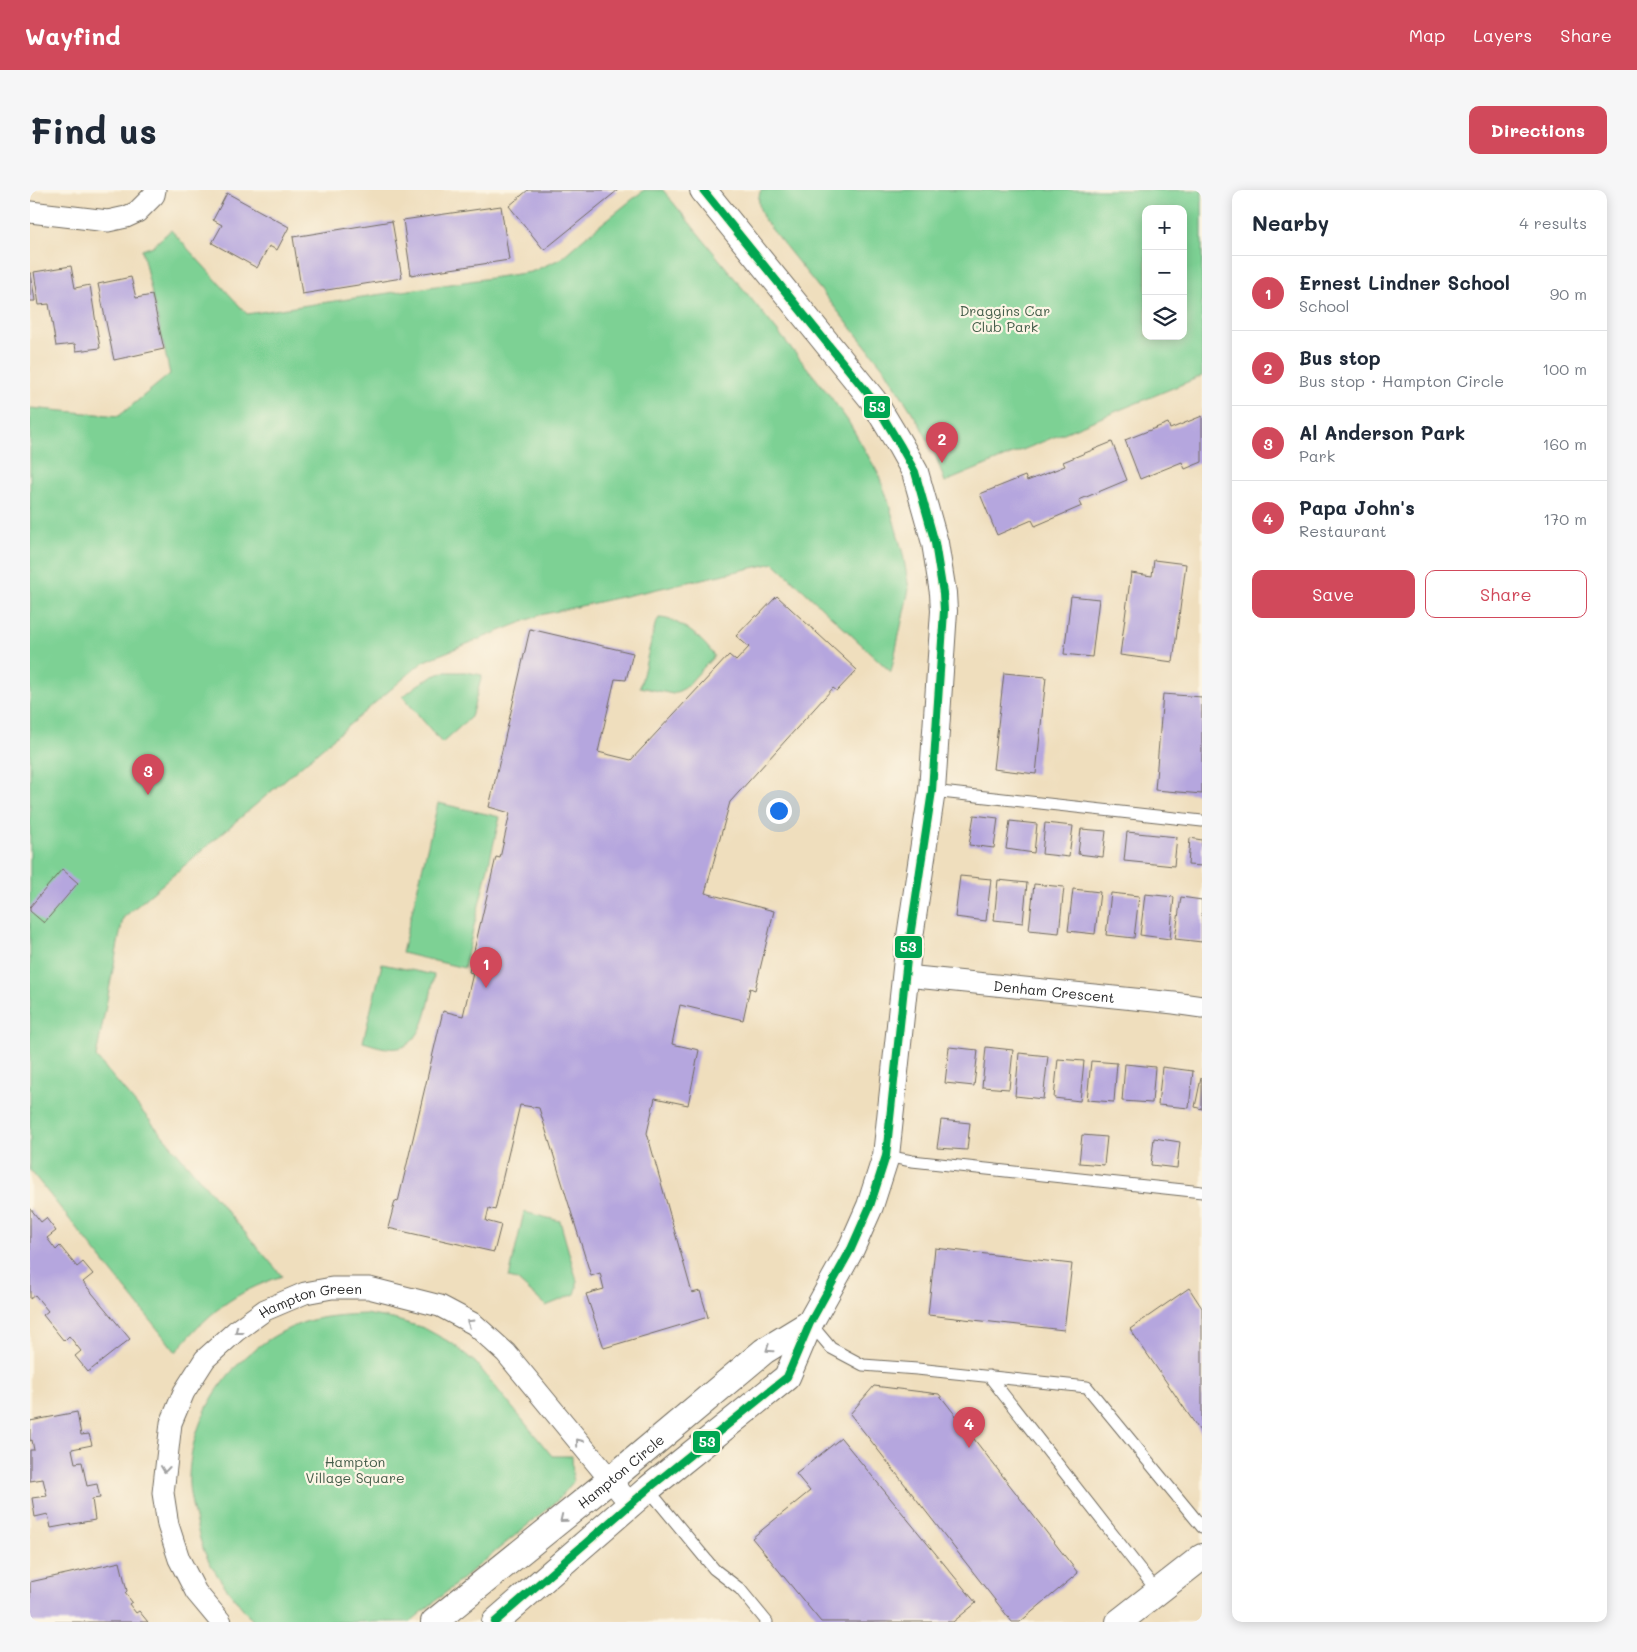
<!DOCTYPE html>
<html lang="en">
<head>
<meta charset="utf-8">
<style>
	body { margin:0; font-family:Mali,sans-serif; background:#f6f6f7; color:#1f2937 }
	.controls { position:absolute; right:15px; top:15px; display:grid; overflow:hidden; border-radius:10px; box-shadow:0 2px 12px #0003 }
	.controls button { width:45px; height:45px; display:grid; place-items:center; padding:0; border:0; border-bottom:1px solid #e0e1e3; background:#fff; color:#1f2937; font:25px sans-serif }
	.you { position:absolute; left:748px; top:620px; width:18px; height:18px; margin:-12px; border:4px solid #fff; border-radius:50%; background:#1a73e8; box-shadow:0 0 0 8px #1a73e833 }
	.badge { display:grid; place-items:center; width:32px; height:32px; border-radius:50%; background:#d1495b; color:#fff; font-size:16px; font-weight:700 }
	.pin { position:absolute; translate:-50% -41px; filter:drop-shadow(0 1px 2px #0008) }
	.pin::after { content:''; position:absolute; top:26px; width:18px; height:15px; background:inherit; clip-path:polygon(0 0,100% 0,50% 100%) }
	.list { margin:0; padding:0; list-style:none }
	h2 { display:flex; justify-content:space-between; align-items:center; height:65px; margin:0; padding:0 20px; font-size:21px }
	h2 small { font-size:16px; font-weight:400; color:#747a83 }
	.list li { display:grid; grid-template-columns:32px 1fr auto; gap:15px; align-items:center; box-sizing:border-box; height:75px; padding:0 20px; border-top:1px solid #e0e1e3 }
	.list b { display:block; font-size:19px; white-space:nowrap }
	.list p { margin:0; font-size:16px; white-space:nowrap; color:#747a83 }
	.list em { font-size:16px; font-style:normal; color:#747a83 }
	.actions { display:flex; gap:10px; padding:15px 20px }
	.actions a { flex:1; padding:11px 0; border:1px solid #d1495b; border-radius:10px; text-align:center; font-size:18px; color:#d1495b }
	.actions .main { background:#d1495b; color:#fff }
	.icon { flex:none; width:28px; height:28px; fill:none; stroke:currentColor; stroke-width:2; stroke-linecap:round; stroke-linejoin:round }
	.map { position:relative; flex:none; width:1172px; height:1432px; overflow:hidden; border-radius:10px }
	header { display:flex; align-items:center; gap:30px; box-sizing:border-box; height:70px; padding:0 25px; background:#d1495b; color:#fff }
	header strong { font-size:24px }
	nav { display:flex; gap:28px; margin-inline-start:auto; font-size:18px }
	.intro { display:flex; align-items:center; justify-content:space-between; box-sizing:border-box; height:120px; padding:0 30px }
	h1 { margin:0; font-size:35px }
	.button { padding:12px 22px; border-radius:10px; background:#d1495b; color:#fff; font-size:18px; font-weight:700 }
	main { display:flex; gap:30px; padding:0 30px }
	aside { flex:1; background:#fff; border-radius:10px; box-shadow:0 2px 12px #0003 }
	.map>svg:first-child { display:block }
	.green { fill:#7dd194; stroke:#547e60; fill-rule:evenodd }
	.building { fill:#b5a6de }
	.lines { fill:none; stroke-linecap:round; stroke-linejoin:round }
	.service-casing { stroke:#706a5e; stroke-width:13 }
	.minor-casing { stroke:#706a5e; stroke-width:23 }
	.tertiary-casing { stroke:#706a5e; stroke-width:28 }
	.service { stroke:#fff; stroke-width:11 }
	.minor { stroke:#fff; stroke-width:21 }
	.tertiary { stroke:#fff; stroke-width:26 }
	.bus-1-casing { stroke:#fcf5e5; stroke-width:11 }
	.bus-1 { stroke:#00a651; stroke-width:8 }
	.oneway { stroke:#a0a0a0 }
	.labels { text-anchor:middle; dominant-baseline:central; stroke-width:4.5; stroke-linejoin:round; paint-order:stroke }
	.park-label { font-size:14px; fill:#445d4a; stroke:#fcf5e5 }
	.street-label { font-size:14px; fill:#2b2b2b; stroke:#fcf5e5 }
	.line-badge { stroke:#fcf5e5; stroke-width:2 }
	.badge-label { font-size:14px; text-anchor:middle; font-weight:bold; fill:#fff }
</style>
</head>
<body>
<header>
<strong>Wayfind</strong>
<nav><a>Map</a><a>Layers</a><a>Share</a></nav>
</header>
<div class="intro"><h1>Find us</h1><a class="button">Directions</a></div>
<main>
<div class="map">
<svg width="1172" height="1432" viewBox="0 0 1172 1432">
	<rect width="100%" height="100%" fill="#fcf5e5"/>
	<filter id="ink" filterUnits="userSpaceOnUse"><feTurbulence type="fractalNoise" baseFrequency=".02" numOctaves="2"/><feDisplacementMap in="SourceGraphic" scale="10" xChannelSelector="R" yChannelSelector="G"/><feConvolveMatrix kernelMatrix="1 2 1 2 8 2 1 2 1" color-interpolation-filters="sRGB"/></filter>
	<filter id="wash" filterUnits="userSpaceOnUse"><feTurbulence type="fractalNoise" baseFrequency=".0096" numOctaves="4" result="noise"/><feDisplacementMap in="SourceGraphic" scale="20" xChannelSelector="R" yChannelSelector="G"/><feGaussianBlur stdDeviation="1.12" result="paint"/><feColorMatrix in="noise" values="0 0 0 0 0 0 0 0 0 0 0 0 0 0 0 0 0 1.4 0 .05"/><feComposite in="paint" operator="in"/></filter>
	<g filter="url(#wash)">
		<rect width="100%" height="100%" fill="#efdebd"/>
		<!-- green -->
		<path class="green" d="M614 0H633L800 206 818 231 848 283 858 310 873 364 879 399 861 482 744 373 510 425 394 471 93 728 66 867 252 1086C203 1103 179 1122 146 1162L0 980V218L89 226 140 184 112 60 123 56 141 40 217 124 501 82 530 69 554 48Z
			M731 0H1172V186L915 292 905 264 890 235 856 181 735 31C730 21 726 11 731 0ZM1116 19H1153V146H1116Z
			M629 428C648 428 675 450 684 466L655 498 643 504 610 497 625 435Z
			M415 482H436L452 485 441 527 412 553 373 507C386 495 398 487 415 482Z
			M408 613 470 627 434 778 372 763Z
			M352 774 404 785C400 806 396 854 368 858 357 860 344 855 333 852Z
			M494 1022 530 1031 547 1091V1098L545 1104 516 1116 487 1090 479 1088Z
			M335 1124 363 1129 394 1138 423 1154 446 1173 522 1266H542L543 1292 528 1310 380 1432H224C205 1409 186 1388 174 1361 169 1348 166 1333 163 1320 161 1309 158 1297 159 1286 162 1218 207 1157 272 1133 291 1126 315 1125 335 1124Z"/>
		<g id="blocks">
			<!-- building -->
			<path class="building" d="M498 0H588L514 60 479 16Z
				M197 3 259 37 247 60 239 56 227 78 182 53 192 35 183 30Z
				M471 16 479 70 381 85 373 30Z
				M362 31 372 88 272 104 263 47Z
				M41 76 45 98 60 95 70 158 46 161 45 154 26 156 19 114 9 115 4 82Z
				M0 83H1L5 111H0Z
				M101 87 106 108 122 105 134 159 84 170 68 94Z
				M1172 226V272L1155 279 1152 272 1110 289 1095 250 1138 233 1140 239Z
				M1082 252 1097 290 1049 310 1052 316 1005 336 1002 330 967 345 950 304 995 286 997 291 1035 276 1033 272Z
				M1124 370 1156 374 1143 472 1090 465 1101 383 1122 386Z
				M747 406 827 480 807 501 803 498 700 612 675 703 744 721 725 800 720 798 713 830 650 815 642 854 669 860 658 915 625 908 617 943 662 1103 670 1101 678 1127 574 1158 556 1104 574 1099 570 1083 561 1086 509 918 490 915 465 1020 459 1018 456 1031 471 1035 464 1062 358 1038 365 1011 368 1012 413 821 433 826 443 783 439 782 466 667 470 668 480 623 459 617 500 439 603 463 596 490 585 489 568 562 601 570 699 465 706 471 719 457 706 446 726 425 727 427Z
				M1041 406 1069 409 1062 467 1034 464Z
				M974 483 1016 487 1006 584 963 579Z
				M1133 504 1172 507V604L1125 600Z
				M944 625 968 628 964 658 939 655Z
				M980 631 1007 634 1004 663 976 659Z
				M1015 633 1043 636 1039 667 1012 664Z
				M1051 639 1076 641 1073 667 1048 664Z
				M1097 642 1147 647 1144 676 1094 671Z
				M1160 648 1172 650V676L1158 675Z
				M32 679 48 693 14 733 0 721V717Z
				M930 686 961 689 956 731 925 727Z
				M968 690 997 693 993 733 964 730Z
				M1004 694 1034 697 1029 743 999 740Z
				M1043 699 1070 702 1065 744 1038 741Z
				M1081 703 1109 706 1104 748 1076 745Z
				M1115 704 1144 707 1140 749 1110 745Z
				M1151 707 1172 710V752L1145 749Z
				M919 857 948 860 944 896 915 893Z
				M956 857 983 860 979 899 952 897Z
				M989 863 1018 866 1013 909 985 906Z
				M1028 869 1054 871 1050 911 1024 908Z
				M1061 871 1087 873 1084 912 1057 910Z
				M1095 874 1125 877 1122 913 1092 911Z
				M1132 877 1163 881 1159 918 1128 915Z
				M1171 888 1172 889V919L1165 917Z
				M911 930 940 933 937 960 907 958Z
				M1052 945 1077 947 1074 975 1049 973Z
				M1124 948 1150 952 1147 978 1121 975Z
				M0 1018 11 1032 16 1028 26 1041 17 1048 26 1060 30 1056 47 1077 53 1072 63 1084 53 1092 100 1149 58 1182 45 1166 51 1161 39 1146 34 1151 13 1125 18 1121 5 1105 0 1109Z
				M905 1058 1042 1074 1034 1140 898 1125Z
				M1159 1098 1172 1118V1244L1100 1139Z
				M844 1196 909 1204 1048 1383 990 1432H982L820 1224Z
				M47 1222 51 1245 59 1244 62 1255 42 1259 45 1273 52 1272 57 1296 67 1294 70 1308 62 1309 65 1330 21 1338 18 1324 5 1327 2 1308 17 1306 13 1289 0 1291V1260H4L2 1250 0 1251V1231Z
				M811 1248 946 1413 923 1432H791L722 1348 780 1301 766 1284Z
				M90 1372 97 1401 95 1403 102 1412 99 1414 106 1423 109 1421 118 1432H0V1392Z"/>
		</g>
	</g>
	<g filter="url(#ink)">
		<use href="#blocks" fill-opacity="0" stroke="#706a5e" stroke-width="1"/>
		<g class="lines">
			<!-- service casing -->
			<g class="service-casing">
				<path id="service" d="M902 601 1172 631
					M856 966 882 971 1172 1002
					M780 1133 801 1158 833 1175 887 1179 1057 1197 1172 1337
					M959 1186 1127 1401
					M618 1299 684 1379 710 1399 737 1432"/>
			</g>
			<!-- minor casing -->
			<g class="minor-casing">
				<g id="minor">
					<path d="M0 22 78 31 96 27 107 22 124 5 125 0"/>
					<path id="s1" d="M876 786 1144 813 1172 817"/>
					<path id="s2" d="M191 1432 166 1402 149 1369 138 1335 133 1303 141 1233 154 1202 175 1169 206 1141 235 1120 275 1103 302 1098H339L410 1116 444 1134 476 1163 601 1315"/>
				</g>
			</g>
			<!-- tertiary casing -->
			<g class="tertiary-casing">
				<g id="tertiary">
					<path id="s3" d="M404 1432 580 1290 734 1161 780 1133"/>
					<path d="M465 1432 618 1299 757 1187 780 1133 821 1059 840 1016 856 966 878 760 902 601 914 421 913 403 905 353 885 282 870 255 843 210 673 0"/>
					<path d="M1089 1432 1172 1367"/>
				</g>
			</g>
			<!-- service -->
			<use href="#service" class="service"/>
			<!-- minor -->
			<use href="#minor" class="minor"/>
			<!-- tertiary -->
			<use href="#tertiary" class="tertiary"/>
			<!-- bus-1 casing -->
			<g class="bus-1-casing">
				<path id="bus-1" d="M465 1432 618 1299 757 1187 780 1133 821 1059 840 1016 856 966 878 760 902 601 914 421 913 403 905 353 885 282 870 255 843 210 673 0"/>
			</g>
			<!-- bus-1 -->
			<use href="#bus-1" class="bus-1"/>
		</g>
		<!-- one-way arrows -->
		<defs><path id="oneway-chevron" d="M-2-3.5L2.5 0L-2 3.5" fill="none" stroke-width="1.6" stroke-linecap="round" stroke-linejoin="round" transform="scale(1.25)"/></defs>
		<g class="oneway">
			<use href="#oneway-chevron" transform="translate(440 1133) rotate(-148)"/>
			<use href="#oneway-chevron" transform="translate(208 1141) rotate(142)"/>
			<use href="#oneway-chevron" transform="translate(739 1159) rotate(146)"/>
			<use href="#oneway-chevron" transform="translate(549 1252) rotate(-129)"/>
			<use href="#oneway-chevron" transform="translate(135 1279) rotate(96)"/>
			<use href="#oneway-chevron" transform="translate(533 1329) rotate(141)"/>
		</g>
	</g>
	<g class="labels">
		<!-- park labels -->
		<g class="park-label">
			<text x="975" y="120">Draggins Car<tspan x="975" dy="16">Club Park</tspan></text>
			<text x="325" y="1271">Hampton<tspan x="325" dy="16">Village Square</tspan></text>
		</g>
		<!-- street labels -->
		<g class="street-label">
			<text stroke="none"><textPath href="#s1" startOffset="149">Denham Crescent</textPath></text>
			<text stroke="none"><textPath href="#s2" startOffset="412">Hampton Green</textPath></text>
			<text stroke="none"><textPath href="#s3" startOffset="240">Hampton Circle</textPath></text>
		</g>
	</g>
	<g class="line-badge">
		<rect x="833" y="205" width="28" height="24" rx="5" fill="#00a651"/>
		<rect x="864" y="745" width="29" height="24" rx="5" fill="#00a651"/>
		<rect x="662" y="1240" width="29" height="24" rx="5" fill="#00a651"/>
	</g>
	<g class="badge-label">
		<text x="847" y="222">53</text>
		<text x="878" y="762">53</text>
		<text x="677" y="1257">53</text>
	</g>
</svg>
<div class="controls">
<button>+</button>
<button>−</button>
<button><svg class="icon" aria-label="layers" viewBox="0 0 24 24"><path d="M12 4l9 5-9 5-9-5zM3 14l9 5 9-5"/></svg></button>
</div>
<div class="you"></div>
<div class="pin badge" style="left:456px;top:798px">1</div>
<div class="pin badge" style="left:912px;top:273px">2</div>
<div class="pin badge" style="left:118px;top:605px">3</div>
<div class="pin badge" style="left:939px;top:1258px">4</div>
</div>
<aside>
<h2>Nearby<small>4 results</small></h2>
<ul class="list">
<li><span class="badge">1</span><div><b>Ernest Lindner School</b><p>School</p></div><em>90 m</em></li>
<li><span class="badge">2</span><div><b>Bus stop</b><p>Bus stop · Hampton Circle</p></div><em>100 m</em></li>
<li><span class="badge">3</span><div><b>Al Anderson Park</b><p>Park</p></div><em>160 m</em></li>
<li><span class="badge">4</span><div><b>Papa John's</b><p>Restaurant</p></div><em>170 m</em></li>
</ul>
<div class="actions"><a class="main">Save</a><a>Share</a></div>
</aside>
</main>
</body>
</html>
